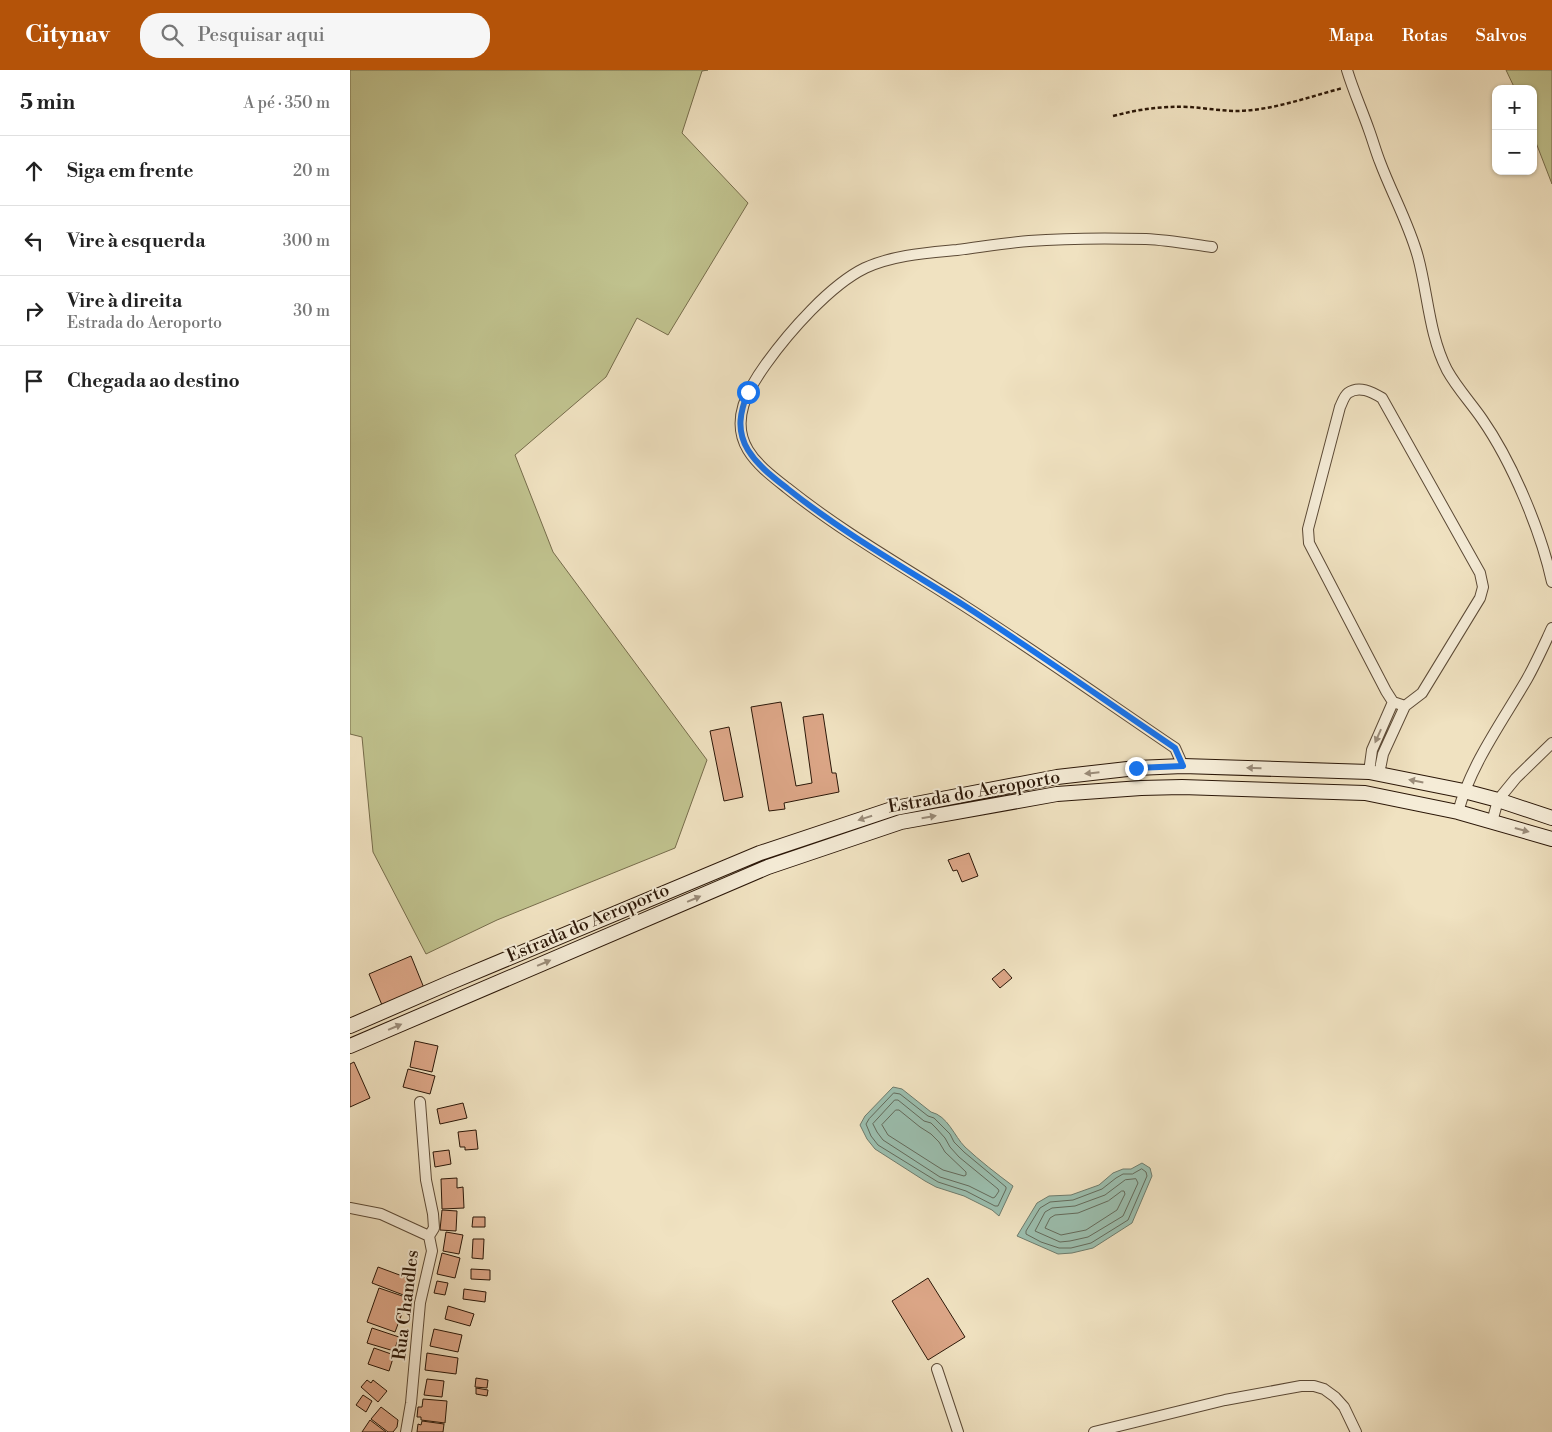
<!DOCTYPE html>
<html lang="pt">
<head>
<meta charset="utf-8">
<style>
	body { margin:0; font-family:"Libre Bodoni",serif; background:#f6f6f6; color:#222 }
	.controls { position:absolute; right:15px; top:15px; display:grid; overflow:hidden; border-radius:10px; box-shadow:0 1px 4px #0004 }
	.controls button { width:45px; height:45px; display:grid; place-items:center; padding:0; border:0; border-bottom:1px solid #e0e0e0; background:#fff; color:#222; font:25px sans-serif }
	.stop { position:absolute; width:15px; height:15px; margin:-11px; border:4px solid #1a73e8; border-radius:50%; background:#fff }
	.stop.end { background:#1a73e8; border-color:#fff; box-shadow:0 1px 5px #0008 }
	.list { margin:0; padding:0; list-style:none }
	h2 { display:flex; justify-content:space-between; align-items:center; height:65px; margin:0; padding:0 20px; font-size:21px }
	h2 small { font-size:16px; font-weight:400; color:#767676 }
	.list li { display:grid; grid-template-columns:32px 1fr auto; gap:15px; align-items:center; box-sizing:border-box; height:70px; padding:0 20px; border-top:1px solid #e0e0e0 }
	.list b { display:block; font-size:19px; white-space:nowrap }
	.list p { margin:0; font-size:16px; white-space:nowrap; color:#767676 }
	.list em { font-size:16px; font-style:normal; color:#767676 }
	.icon { flex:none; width:28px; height:28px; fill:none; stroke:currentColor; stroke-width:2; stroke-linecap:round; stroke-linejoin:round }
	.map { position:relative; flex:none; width:1202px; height:1362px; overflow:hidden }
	header { display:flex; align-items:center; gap:30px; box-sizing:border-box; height:70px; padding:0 25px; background:#b45309; color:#fff }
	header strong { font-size:24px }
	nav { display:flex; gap:28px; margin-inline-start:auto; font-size:18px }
	.search { width:350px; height:45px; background:#f6f6f6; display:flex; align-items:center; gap:12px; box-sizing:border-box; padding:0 18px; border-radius:20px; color:#767676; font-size:19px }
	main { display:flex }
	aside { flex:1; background:#fff }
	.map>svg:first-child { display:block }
	.green { fill:#c0c28e; stroke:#766c4b }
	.water { fill:#9bbeae; stroke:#6e7b6c }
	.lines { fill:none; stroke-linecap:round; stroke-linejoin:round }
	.shore { stroke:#636a5b; stroke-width:1 }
	.building { fill:#dca687; stroke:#2b1708 }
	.street-casing { stroke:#5c4a36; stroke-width:12 }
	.secondary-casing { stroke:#2b1708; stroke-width:16 }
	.path { stroke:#2b1708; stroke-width:2.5; stroke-dasharray:4 2.5; stroke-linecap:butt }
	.street { stroke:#f5ecd7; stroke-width:10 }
	.secondary { stroke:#f5ecd7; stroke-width:14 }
	.oneway { fill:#9a8c7a }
	.route { stroke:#1a73e8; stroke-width:6 }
	.labels { text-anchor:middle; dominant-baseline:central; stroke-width:4; stroke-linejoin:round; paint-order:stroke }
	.street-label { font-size:18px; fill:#2b1708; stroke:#f5ecd7 }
</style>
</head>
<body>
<header>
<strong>Citynav</strong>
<div class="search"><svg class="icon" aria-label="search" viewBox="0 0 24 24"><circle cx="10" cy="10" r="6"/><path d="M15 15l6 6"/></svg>Pesquisar aqui</div>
<nav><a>Mapa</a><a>Rotas</a><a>Salvos</a></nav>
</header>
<main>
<aside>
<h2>5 min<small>A pé · 350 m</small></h2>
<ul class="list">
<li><svg class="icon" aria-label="ahead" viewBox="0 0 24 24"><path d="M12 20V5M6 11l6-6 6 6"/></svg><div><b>Siga em frente</b></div><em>20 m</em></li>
<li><svg class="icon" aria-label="left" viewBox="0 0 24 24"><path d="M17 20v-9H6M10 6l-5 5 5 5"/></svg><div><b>Vire à esquerda</b></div><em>300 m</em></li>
<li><svg class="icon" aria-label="right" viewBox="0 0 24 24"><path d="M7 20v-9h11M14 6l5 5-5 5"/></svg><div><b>Vire à direita</b><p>Estrada do Aeroporto</p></div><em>30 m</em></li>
<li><svg class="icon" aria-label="arrive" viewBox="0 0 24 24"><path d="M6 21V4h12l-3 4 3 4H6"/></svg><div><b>Chegada ao destino</b></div></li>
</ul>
</aside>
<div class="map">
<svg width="1202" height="1362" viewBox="0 0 1202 1362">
	<rect width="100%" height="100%" fill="#f0e2c1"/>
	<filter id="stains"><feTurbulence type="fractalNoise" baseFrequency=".004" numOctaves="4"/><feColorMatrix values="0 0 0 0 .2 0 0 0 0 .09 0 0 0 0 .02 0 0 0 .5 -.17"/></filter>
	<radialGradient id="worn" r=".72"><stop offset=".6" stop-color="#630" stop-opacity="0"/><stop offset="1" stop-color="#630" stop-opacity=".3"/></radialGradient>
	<!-- green -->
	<path class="green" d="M0 0H358L352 1 332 63 398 133 318 265 287 248 256 307 165 385 203 482 357 690 325 778 147 850 76 884 23 782 12 667 0 664Z
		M1156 0H1202V114L1183 65V19H1165Z"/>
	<!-- water -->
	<path class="water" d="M543 1017 552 1019 581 1042C598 1046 604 1066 615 1077 630 1091 647 1104 663 1116L649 1146 642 1140 614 1126 586 1117 575 1111 525 1079 517 1069 510 1055 515 1046Z
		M792 1093 800 1098 802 1106 782 1153 743 1178 722 1183 708 1184 667 1166 687 1133 699 1126 721 1125 749 1115 763 1103 773 1099H781Z"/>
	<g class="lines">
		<!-- shore -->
		<path class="shore" d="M544 1023 550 1024 578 1046 584 1048 600 1064 604 1072 614 1082 656 1117V1119L648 1136H645L616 1121 588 1112 528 1075 521 1066 516 1054 519 1049Z
			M545 1030H548L574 1051 581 1053 586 1058 595 1068 600 1077 609 1087 648 1119 649 1121 645 1127 643 1128 619 1116 590 1107 533 1070 527 1062 523 1054Z
			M546 1040H549L570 1057 581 1064 589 1072 595 1082 616 1102V1105L614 1106 593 1100 585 1095 538 1065 532 1055Z
			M792 1099 796 1102 797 1106 778 1150 741 1173 721 1178H709L691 1172 676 1164V1161L690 1138 700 1132 723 1130 752 1119 766 1108 773 1104H782Z
			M786 1109 788 1113 773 1146 738 1167 720 1171 710 1172 685 1161 695 1142 702 1138 725 1136 755 1125 775 1110Z
			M772 1121H774L775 1124 767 1140 736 1160 711 1165 695 1158 700 1148 705 1145 728 1143 758 1131Z"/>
	</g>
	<!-- building -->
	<path class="building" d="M431 632 446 716 462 713 453 647 473 644 482 703H486L489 722 434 733 435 739 419 741 401 637Z
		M379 657 393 727 374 731 360 661Z
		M619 783 628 806 612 812 607 800 603 801 598 790Z
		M61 886 74 918 32 935 19 904Z
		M654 899 662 908 650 918 642 909Z
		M65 971 88 976 82 1002 60 997Z
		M4 992 20 1028 0 1037V994Z
		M58 999 85 1006 80 1024 53 1017Z
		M113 1033 117 1048 90 1054 87 1039Z
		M126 1060 128 1079 115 1080V1077H110L108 1062Z
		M99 1080 101 1094 85 1097 83 1082Z
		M107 1108V1118L113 1117 114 1138 92 1139 91 1109Z
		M92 1140 107 1141 106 1161 90 1160Z
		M123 1147H135V1157H122Z
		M96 1162 113 1165 109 1184 93 1181Z
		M123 1169H134L133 1189 122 1188Z
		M92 1183 110 1188 105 1208 87 1204Z
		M28 1197 63 1210 56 1226 22 1213Z
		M121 1199 140 1200V1210L121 1209Z
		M578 1208 615 1267 578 1290 542 1231Z
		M87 1211 98 1213 95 1225 84 1223Z
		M29 1218 61 1229 57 1239 54 1238 45 1262 17 1252Z
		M114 1219 136 1222 135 1232 113 1229Z
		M98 1236 124 1244 120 1256 95 1249Z
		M22 1258 49 1267 44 1281 17 1273Z
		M84 1259 112 1265 108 1282 80 1276Z
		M24 1278 44 1285 39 1301 18 1294Z
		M77 1283 108 1288 106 1304 75 1300Z
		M126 1308 138 1310 137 1318 125 1317Z
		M77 1309 94 1311 92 1327 74 1325Z
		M17 1310 21 1313 23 1310 37 1321 28 1332 11 1317Z
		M126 1318 138 1320 137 1326 126 1324Z
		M13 1325 22 1331 16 1342 6 1335Z
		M73 1329 97 1331 95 1353 71 1350V1347H67L68 1337H72Z
		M31 1337 48 1350 47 1357 43 1362H38L21 1349Z
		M20 1350 36 1362H12Z
		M72 1351 94 1354 93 1362H67L68 1354 71 1355Z"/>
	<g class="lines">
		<!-- street casing -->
		<g class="street-casing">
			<path id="street" d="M997 0C1003 20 1012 40 1019 60 1023 71 1026 82 1030 92 1042 124 1059 154 1068 187 1078 224 1079 265 1097 300 1107 318 1121 333 1132 349 1162 392 1191 461 1202 512
				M833 696 825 678C754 630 685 581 613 535 554 497 492 462 437 418 423 407 407 395 398 380 380 350 398 319 416 294 439 262 480 215 515 198 544 185 576 183 607 180 631 177 655 173 679 171 718 168 757 168 796 169 818 170 840 174 862 177
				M1019 702 1022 680 1043 632
				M1029 704 1033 684 1055 636 1072 623 1130 528 1133 517 1130 503 1032 328C1022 322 1009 315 998 323 994 326 992 333 990 337L958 459 959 473 1036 621 1043 632 1055 636
				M1108 742C1121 694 1152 652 1177 609 1186 593 1194 575 1202 558
				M1142 752 1148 730 1166 708 1202 673
				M70 1032 76 1110 83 1144 84 1158 79 1166
				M0 1138 31 1144 79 1166
				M587 1299 608 1362
				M56 1362 61 1333 70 1233 82 1181 79 1166
				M744 1362 875 1330 951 1316H964L974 1319 985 1327 994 1337 1006 1362"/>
		</g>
		<!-- secondary casing -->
		<g class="secondary-casing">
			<path id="secondary" d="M0 956 99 913 410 783 545 738 707 707 786 698 833 696 1019 702 1114 721 1148 730 1202 748
				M0 976 418 797 551 752 707 724 791 718 832 717 1015 723 1108 742 1202 769"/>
		</g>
		<!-- path -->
		<path class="path" d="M763 46C790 39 811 36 839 37 855 38 872 41 888 41 924 40 958 27 993 18"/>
		<!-- street -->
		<use href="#street" class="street"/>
		<!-- secondary -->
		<use href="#secondary" class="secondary"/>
	</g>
	<!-- one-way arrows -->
	<defs><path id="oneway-solid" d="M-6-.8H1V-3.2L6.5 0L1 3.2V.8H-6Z" transform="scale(1.25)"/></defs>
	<g class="oneway">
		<use href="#oneway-solid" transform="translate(1028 666) rotate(114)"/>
		<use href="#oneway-solid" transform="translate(904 698) rotate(-178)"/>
		<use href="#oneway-solid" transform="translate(742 703) rotate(174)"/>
		<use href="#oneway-solid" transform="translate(1066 711) rotate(-169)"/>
		<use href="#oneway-solid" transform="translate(579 747) rotate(-10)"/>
		<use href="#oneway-solid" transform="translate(515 748) rotate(162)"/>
		<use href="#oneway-solid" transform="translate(1172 760) rotate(15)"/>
		<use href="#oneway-solid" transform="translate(344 829) rotate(-23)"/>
		<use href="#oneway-solid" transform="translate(194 893) rotate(-23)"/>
		<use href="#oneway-solid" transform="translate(45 957) rotate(-23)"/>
	</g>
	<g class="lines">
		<!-- route -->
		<path class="route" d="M398 322C390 342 386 360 398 380 408 396 424 408 438 419 492 462 553 497 612 534 684 580 754 630 825 678L833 696 786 698"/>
	</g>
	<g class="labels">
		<!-- street labels -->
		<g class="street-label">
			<text transform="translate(624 722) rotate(-10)">Estrada do Aeroporto</text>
			<text transform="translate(238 853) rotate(-23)">Estrada do Aeroporto</text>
			<text transform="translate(56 1235) rotate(-83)">Rua Chandles</text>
		</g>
	</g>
	<rect width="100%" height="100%" filter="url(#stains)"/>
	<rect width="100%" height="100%" fill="url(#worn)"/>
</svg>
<div class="controls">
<button>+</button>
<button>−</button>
</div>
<div class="stop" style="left:398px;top:322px"></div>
<div class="stop end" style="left:786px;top:698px"></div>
</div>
</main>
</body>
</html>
